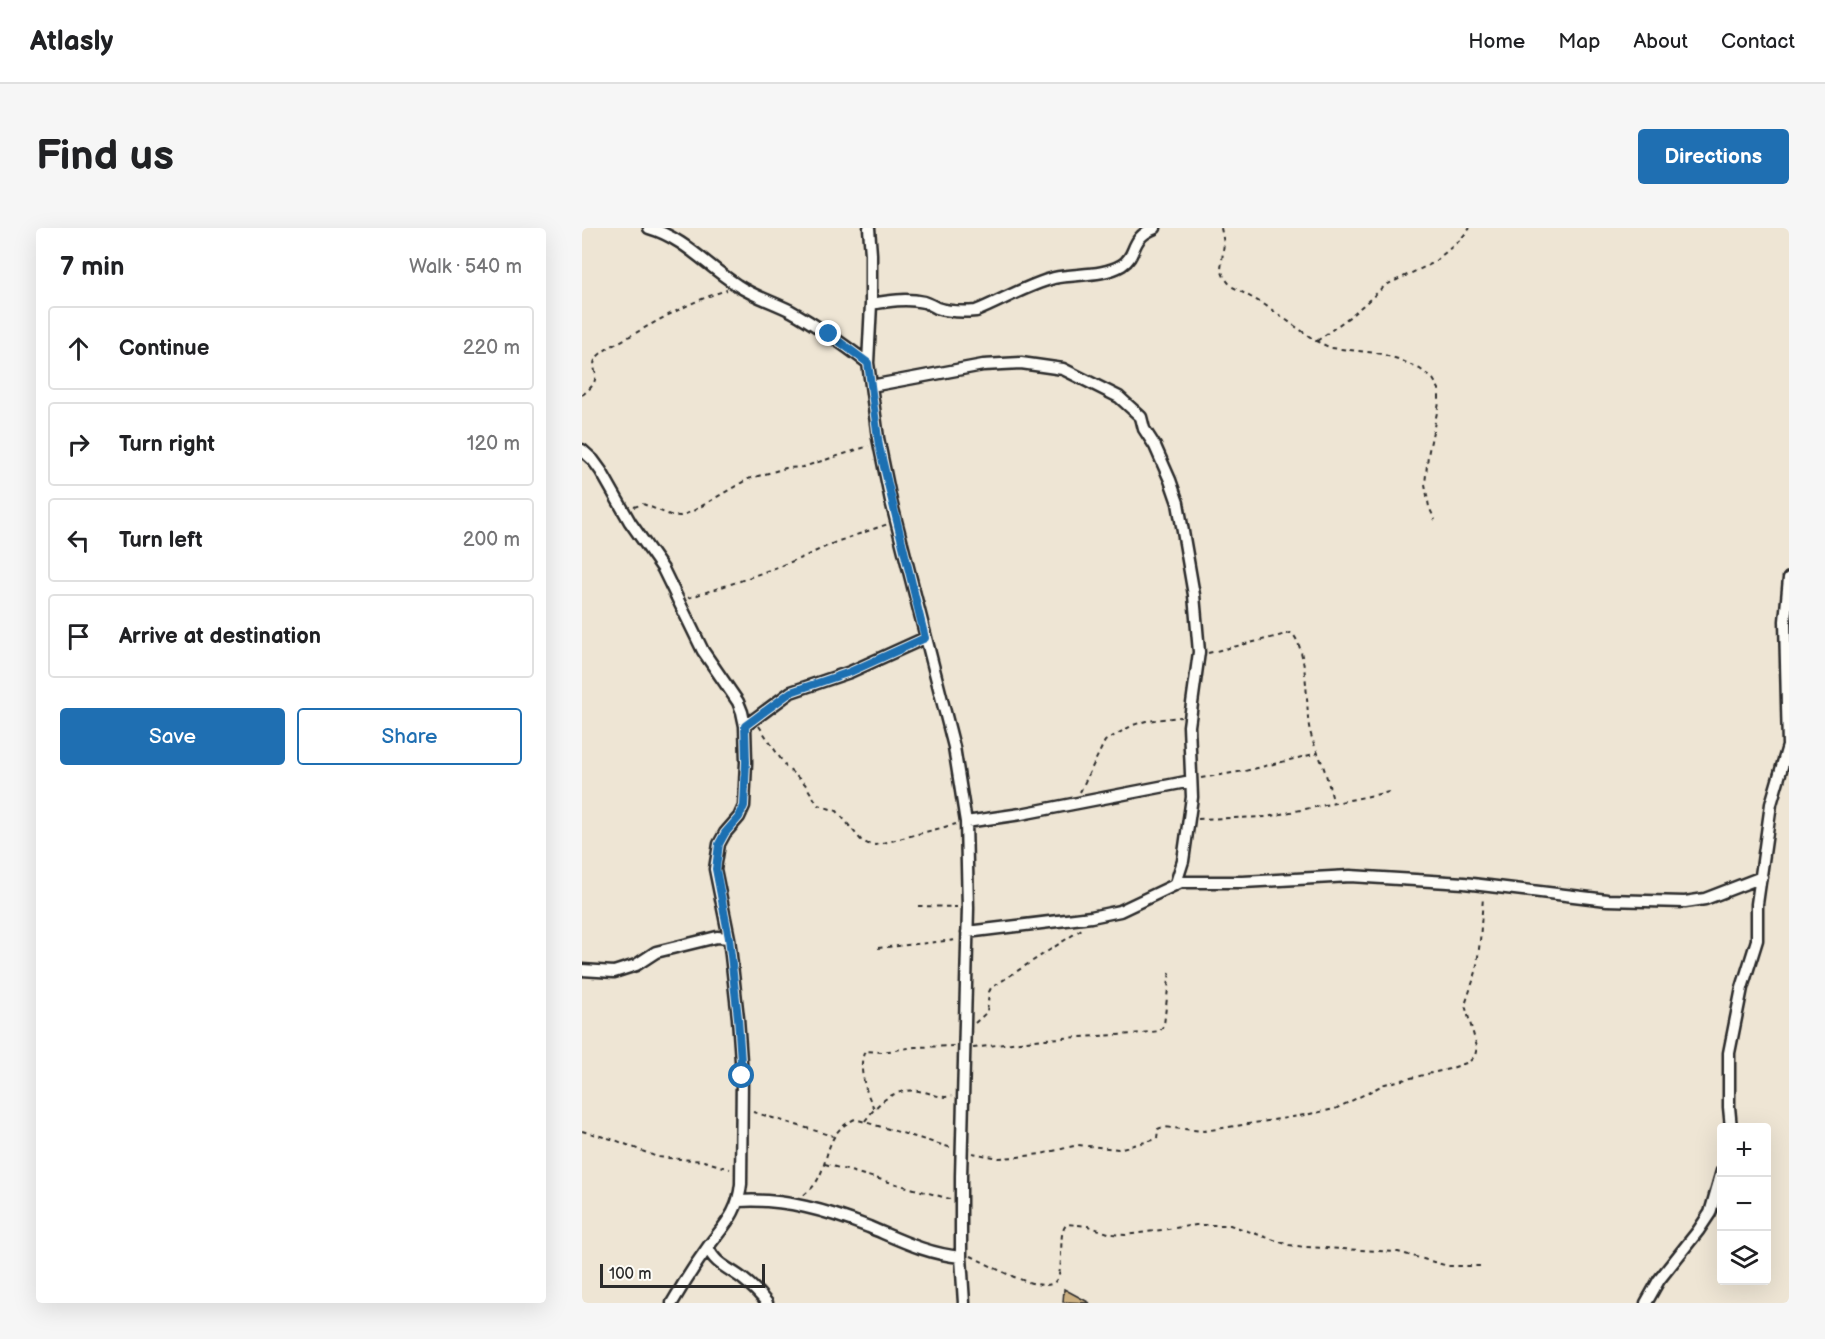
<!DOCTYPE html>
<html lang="en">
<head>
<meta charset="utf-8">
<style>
	body { margin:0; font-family:"Balsamiq Sans",sans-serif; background:#f6f6f6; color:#202124 }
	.controls { position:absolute; right:18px; bottom:18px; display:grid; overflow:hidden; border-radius:6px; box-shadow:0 6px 24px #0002 }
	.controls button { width:54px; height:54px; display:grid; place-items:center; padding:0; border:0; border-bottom:2px solid #e0e0e0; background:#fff; color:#202124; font:30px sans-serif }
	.scale { position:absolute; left:18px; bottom:15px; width:165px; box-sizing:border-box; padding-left:6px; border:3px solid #2b2b2b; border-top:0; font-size:16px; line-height:21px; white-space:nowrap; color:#2b2b2b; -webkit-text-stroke:4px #fdfcf7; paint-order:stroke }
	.stop { position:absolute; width:18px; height:18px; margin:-14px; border:4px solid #1f6fb2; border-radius:50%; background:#fff }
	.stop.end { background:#1f6fb2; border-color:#fff; box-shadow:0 2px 6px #0008 }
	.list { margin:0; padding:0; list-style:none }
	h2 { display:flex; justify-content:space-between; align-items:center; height:78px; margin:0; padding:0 24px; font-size:26px }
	h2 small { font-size:20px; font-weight:400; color:#757577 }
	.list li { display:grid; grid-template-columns:39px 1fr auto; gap:18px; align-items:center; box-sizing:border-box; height:84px; margin:0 12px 12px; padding:0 12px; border:2px solid #e0e0e0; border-radius:6px }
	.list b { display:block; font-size:22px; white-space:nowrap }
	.list em { font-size:20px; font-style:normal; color:#757577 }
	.actions { display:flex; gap:12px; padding:18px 24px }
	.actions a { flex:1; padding:14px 0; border:2px solid #1f6fb2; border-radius:6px; text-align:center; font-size:21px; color:#1f6fb2 }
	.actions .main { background:#1f6fb2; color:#fff }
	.icon { flex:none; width:33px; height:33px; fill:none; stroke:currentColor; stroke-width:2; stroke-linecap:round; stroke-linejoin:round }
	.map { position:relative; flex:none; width:1207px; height:1075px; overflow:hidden; border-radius:6px }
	header { display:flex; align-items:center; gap:36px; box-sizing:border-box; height:84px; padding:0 30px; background:#fff; border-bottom:2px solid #e0e0e0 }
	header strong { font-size:28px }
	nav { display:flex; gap:33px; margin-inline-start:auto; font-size:21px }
	.intro { display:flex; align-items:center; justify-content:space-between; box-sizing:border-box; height:144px; padding:0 36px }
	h1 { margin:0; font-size:42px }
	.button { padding:15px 27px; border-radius:6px; background:#1f6fb2; color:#fff; font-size:21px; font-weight:700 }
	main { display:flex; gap:36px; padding:0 36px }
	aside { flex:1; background:#fff; border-radius:6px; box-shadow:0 6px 24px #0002 }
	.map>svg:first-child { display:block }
	.building { fill:#ccb081; stroke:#2b2b2b; stroke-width:1.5; filter:url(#shadow) }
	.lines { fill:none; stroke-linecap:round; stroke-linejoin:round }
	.street-casing { stroke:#2b2b2b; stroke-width:15 }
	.path { stroke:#2b2b2b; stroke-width:2; stroke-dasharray:4.5 4.5; stroke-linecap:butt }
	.street { stroke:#fdfcf7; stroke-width:10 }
	.route { stroke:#1f6fb2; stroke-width:8 }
</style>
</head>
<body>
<header>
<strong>Atlasly</strong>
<nav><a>Home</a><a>Map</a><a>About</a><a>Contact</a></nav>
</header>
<div class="intro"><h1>Find us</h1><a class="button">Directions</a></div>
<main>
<aside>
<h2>7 min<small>Walk · 540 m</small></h2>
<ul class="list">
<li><svg class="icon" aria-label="ahead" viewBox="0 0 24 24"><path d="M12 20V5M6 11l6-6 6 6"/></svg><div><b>Continue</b></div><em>220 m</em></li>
<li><svg class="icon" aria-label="right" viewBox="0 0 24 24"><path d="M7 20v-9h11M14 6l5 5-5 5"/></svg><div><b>Turn right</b></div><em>120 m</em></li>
<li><svg class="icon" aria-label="left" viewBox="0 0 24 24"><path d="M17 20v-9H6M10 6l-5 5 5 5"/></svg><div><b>Turn left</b></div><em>200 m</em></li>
<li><svg class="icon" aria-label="arrive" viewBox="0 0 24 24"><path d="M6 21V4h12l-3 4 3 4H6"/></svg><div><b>Arrive at destination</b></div></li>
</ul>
<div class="actions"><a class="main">Save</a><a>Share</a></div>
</aside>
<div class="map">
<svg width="1207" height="1075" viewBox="0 0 1207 1075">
	<defs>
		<filter id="shadow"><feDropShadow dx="3" dy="5.5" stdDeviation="1.5" flood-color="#0004"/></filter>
	</defs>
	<rect width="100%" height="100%" fill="#eee5d4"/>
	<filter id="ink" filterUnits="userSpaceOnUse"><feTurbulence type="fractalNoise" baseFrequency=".0167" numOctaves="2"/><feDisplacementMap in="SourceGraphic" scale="12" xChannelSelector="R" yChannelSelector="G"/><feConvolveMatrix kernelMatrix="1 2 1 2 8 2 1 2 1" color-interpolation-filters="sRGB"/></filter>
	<g filter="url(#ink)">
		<!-- building -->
		<path class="building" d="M482 1061 508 1075 481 1074Z"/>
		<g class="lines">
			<!-- street casing -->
			<g class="street-casing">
				<path id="street" d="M67 0C102 10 125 38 155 57 171 68 191 74 209 83 236 98 261 116 286 135
					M287 0 289 26V76L286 135 296 210 309 273 372 519 384 594 386 680 379 948V1029L382 1075
					M289 76C306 73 324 70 342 74 346 75 351 78 355 80 367 84 381 84 394 83 419 73 445 57 472 50 493 45 520 49 540 37 556 27 547 10 573 0
					M289 158 401 137 439 135 481 141 537 169 559 189 562 201 573 218 588 252 596 275 612 367 617 424 607 498 610 569 601 633 594 655
					M0 222 11 232 19 243 48 294 81 341 121 423 156 474 160 484 163 498 164 534 162 578 157 589 143 605 137 616 133 641 147 710 156 790 160 847 159 956C156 985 143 996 126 1019 113 1037 101 1056 90 1075
					M163 498 209 464 268 444 343 410
					M384 594 439 586 609 553
					M385 704 509 689 538 683 599 654H661L768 648 882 655 1025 672 1103 674 1123 671 1180 649
					M0 742 32 744 54 737 74 724 135 709 147 710
					M1149 900 1147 879V825L1160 760 1175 712V676L1189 576 1206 518 1203 393 1207 350
					M157 973C202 970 246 983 287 999 318 1012 345 1026 379 1029
					M126 1019C132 1036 147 1040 161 1051 170 1058 178 1066 185 1075
					M1064 1075 1077 1052 1116 1003 1128 985 1140 943"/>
			</g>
			<!-- path -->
			<path class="path" d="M639 0 642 15 639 41 642 49 649 58 683 77 734 113 749 120 795 125 816 131 838 141 851 151 857 161V175L846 227 843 256 847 279 853 292
				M735 113 770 87 804 57 851 35 878 12 888 0
				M0 167C26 149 4 140 16 128 25 119 38 114 48 108 79 91 111 72 145 62
				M52 279 61 276 88 287 98 288 111 283 166 251 204 240 221 239 287 218
				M106 370 158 353 219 330 254 314 306 296
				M626 425 709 405C724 415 725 472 726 490 727 507 734 520 740 535 745 548 748 562 752 576
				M177 498 204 539 223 556 236 577 255 583 279 612 286 616 294 617 374 596
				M619 550 663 543 736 525
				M498 564 523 513 551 497 564 493 599 489
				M616 591 684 589 807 564
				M336 678 375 679
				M296 720 374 712
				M393 795 405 784 407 764 409 760 500 701
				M391 820 461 811 551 806 578 803 582 797 588 742
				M292 880C284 865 275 839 283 823L300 824 333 819 374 818
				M171 884 251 908
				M283 893C298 872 314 858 342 864 352 866 359 871 370 868
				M0 903 33 912 75 929 122 933 148 941
				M390 925 417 930 436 929 459 926 496 917 536 921 575 911 576 901 581 899 622 903 723 887 753 881 803 856 867 841 887 834 893 828 895 819 883 777 894 744 898 713 901 669
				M243 936 368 971
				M222 967C253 944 235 908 273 891L370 920
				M389 1028C404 1035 465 1071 475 1051 479 1044 479 1031 479 1023 480 1014 478 1003 485 996L506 998 529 1006 544 1007 614 997H648L707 1017 723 1019 816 1024 866 1038H901"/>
			<!-- street -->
			<use href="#street" class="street"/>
		</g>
	</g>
	<g class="lines" filter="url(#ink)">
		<!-- route -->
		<path class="route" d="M160 848 156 790 147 710 134 641 137 616 143 605 157 589 162 578 164 534 163 498 209 464 268 444 343 410 297 218 286 135 247 106"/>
	</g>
</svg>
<div class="controls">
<button>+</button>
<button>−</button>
<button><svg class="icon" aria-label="layers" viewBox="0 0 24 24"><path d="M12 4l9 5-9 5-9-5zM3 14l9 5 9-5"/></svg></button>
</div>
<div class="scale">100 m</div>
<div class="stop" style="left:160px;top:848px"></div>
<div class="stop end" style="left:247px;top:106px"></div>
</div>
</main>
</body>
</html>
